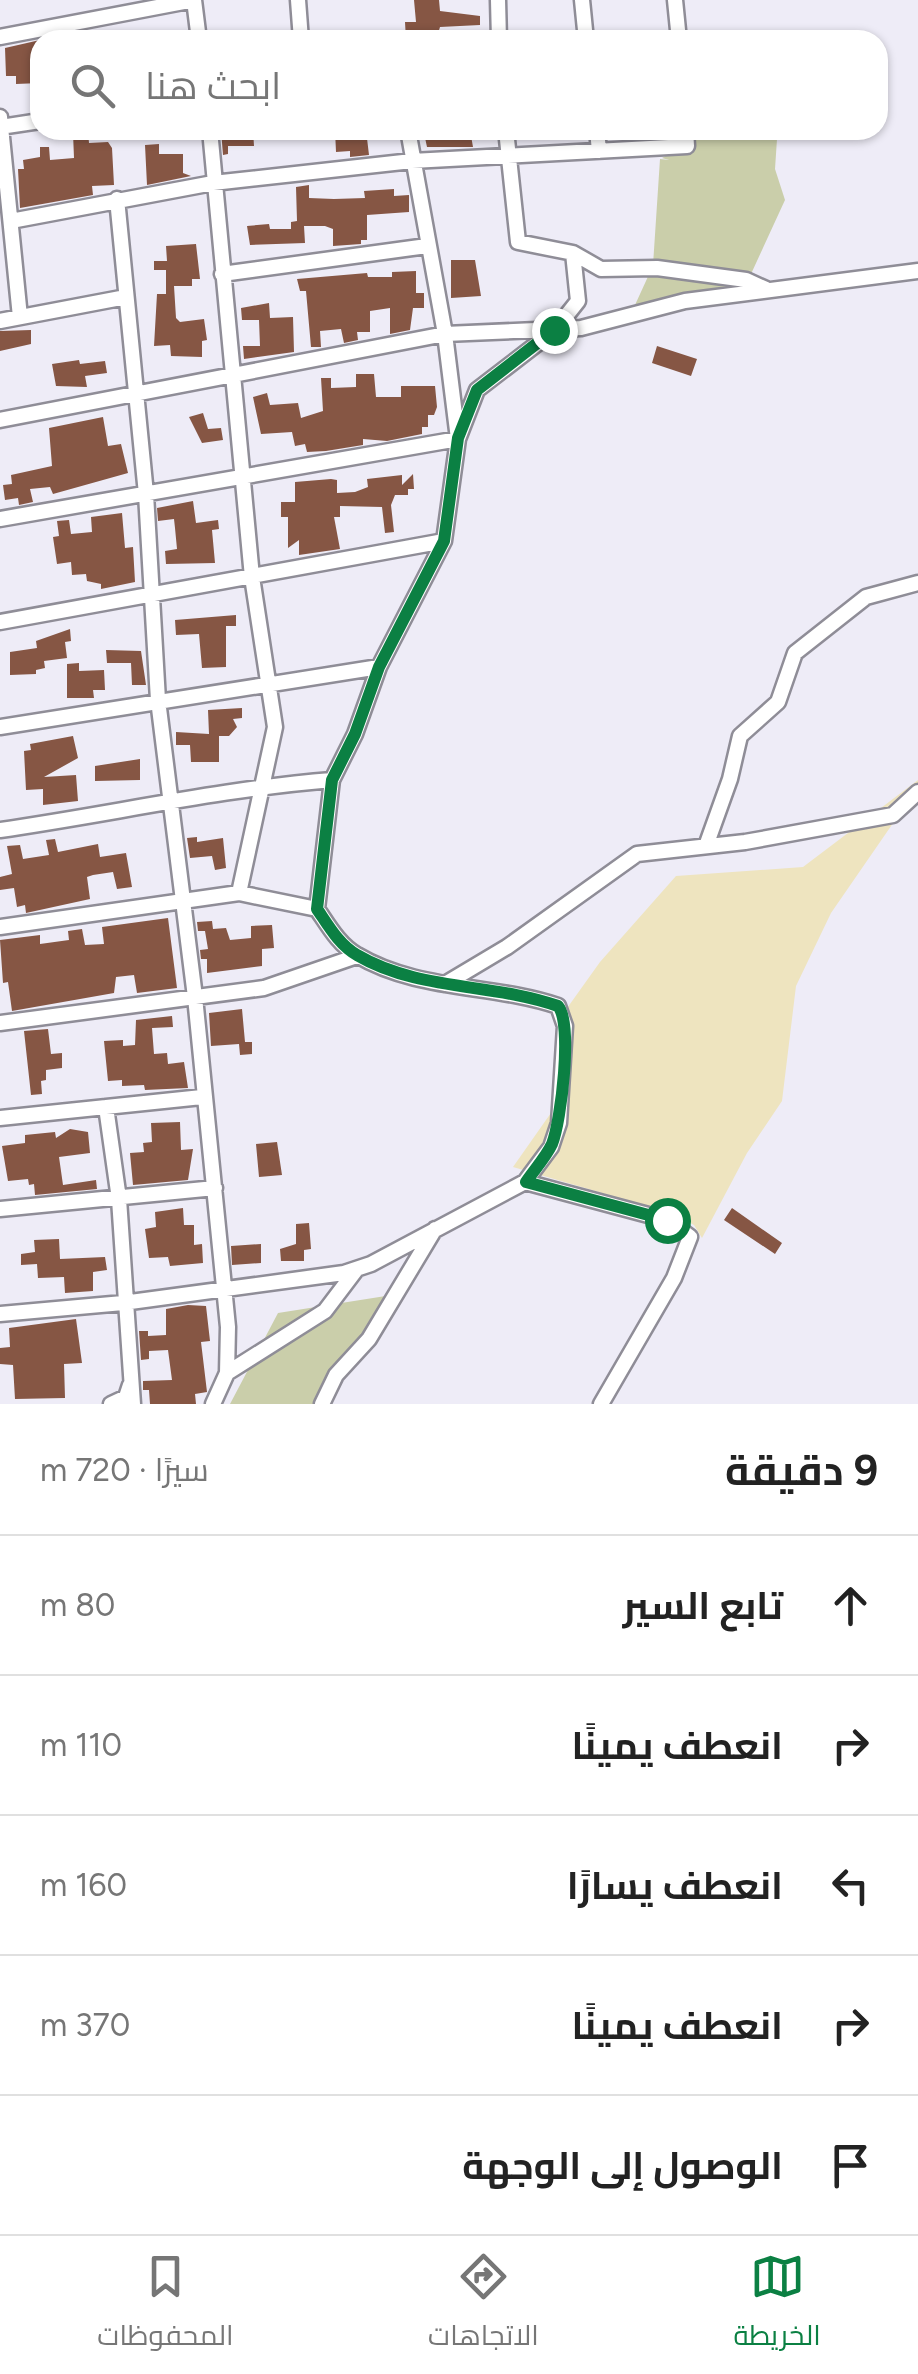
<!DOCTYPE html>
<html lang="ar">
<head>
<meta charset="utf-8">
<style>
	body { margin:0; font-family:Figtree,Cairo,sans-serif; background:#f6f6f6; color:#222; direction:rtl }
	.stop { position:absolute; width:30px; height:30px; margin:-22px; border:8px solid #0b8043; border-radius:50%; background:#fff }
	.stop.end { background:#0b8043; border-color:#fff; box-shadow:0 2px 10px #0008 }
	.list { margin:0; padding:0; list-style:none }
	h2 { display:flex; justify-content:space-between; align-items:center; height:130px; margin:0; padding:0 40px; font-size:42px }
	h2 small { font-size:32px; font-weight:400; color:#767676 }
	.list li { display:grid; grid-template-columns:65px 1fr auto; gap:30px; align-items:center; box-sizing:border-box; height:140px; padding:0 40px; border-top:2px solid #e0e0e0 }
	.list b { display:block; font-size:38px; white-space:nowrap }
	.list em { font-size:32px; font-style:normal; color:#767676 }
	.icon { flex:none; width:55px; height:55px; fill:none; stroke:currentColor; stroke-width:2; stroke-linecap:round; stroke-linejoin:round }
	.map { position:relative; flex:none; width:918px; height:1404px; overflow:hidden; direction:ltr }
	.search { position:absolute; background:#fff; box-shadow:0 2px 8px #0004; left:30px; right:30px; top:30px; height:110px; display:flex; align-items:center; gap:25px; box-sizing:border-box; padding:0 35px; border-radius:30px; color:#767676; font-size:38px }
	.sheet { height:830px; background:#fff }
	nav { display:flex; justify-content:space-around; align-items:center; box-sizing:border-box; height:140px; border-top:2px solid #e0e0e0; background:#fff; font-size:28px; color:#767676 }
	nav a { display:grid; justify-items:center; gap:5px }
	nav .on { color:#0b8043 }
	.map>svg:first-child { display:block }
	.green { fill:#caceaa }
	.sand { fill:#eee4bf }
	.building { fill:#865644 }
	.lines { fill:none; stroke-linecap:round; stroke-linejoin:round }
	.minor-casing { stroke:#8f8d97; stroke-width:19 }
	.minor { stroke:#fff; stroke-width:14 }
	.route { stroke:#0b8043; stroke-width:12 }
</style>
</head>
<body>
<div class="map">
<svg width="918" height="1404" viewBox="0 0 918 1404">
	<rect width="100%" height="100%" fill="#eeecf7"/>
	<!-- green -->
	<path class="green" d="M694 130H740L777 139 775 169 785 200 751 274 653 265 660 159 669 160 662 158 692 142Z
		M651 270 746 287 635 305Z
		M392 1295 319 1404H230L278 1313Z"/>
	<!-- sand -->
	<path class="sand" d="M918 780V787L831 913 796 986 782 1101 747 1153 702 1238 694 1225 674 1214 513 1167 553 1110 560 1018 600 962 676 876 803 867Z"/>
	<!-- building -->
	<path class="building" d="M414 0H439L440 11 480 16V25L440 27 436 40H406L405 22H416Z
		M40 40V83L16 84V76H6L5 48Z
		M221 130H253L254 146H228V154L223 155Z
		M335 130H366L369 155 350 157V151L336 152Z
		M437 130H470L473 147H427L424 133Z
		M88 132 89 143 108 142 112 148 114 185 92 186 93 195 20 208 18 169H24L23 160 40 157V147H49L50 160 74 158 73 133Z
		M159 144V154H183V173L191 176 147 185 145 145Z
		M309 185V198L334 199 365 198 364 191 394 189V196L409 195V212L367 215V240H361V244L333 246V229L325 226H304L305 243 250 245 247 226 269 224 270 229H291V222L297 221 296 187Z
		M196 244 200 279H192V286H174L176 318 180 322 204 319 207 340 202 341V357L171 356 170 345 154 346 157 294H166V270H154V261H167L166 246Z
		M451 260H475L481 296 451 298Z
		M416 271V293H424V308H413L410 330 390 334V308L370 311V332H357L358 340 344 343 341 329 320 331 321 347H311L306 291H300L297 279 367 273 368 277H392V272Z
		M269 303 270 318 293 317 294 352 244 359 243 346H260L259 320H242L241 308Z
		M31 330V344L0 351V331Z
		M657 346 697 359 691 376 652 363Z
		M79 360 80 364 105 361 107 373 85 376 87 387 56 386 52 364Z
		M356 374H374L376 397H401V386H435L437 407 434 415H428V427H422V434L387 441 363 439V445L326 451 307 452 305 444 295 446 292 432 261 434 253 397 267 393 270 405 298 403 301 418 323 411 321 378H331V388L356 387Z
		M203 413 208 429 221 428 223 440 202 443 189 417Z
		M103 417 108 446 121 444 128 473 53 494 50 487 30 489 33 502 19 505 18 498 5 500 3 485 12 484 11 475 52 466 49 428Z
		M413 474 414 489H408V495H395L391 505 394 532 385 533 382 507 340 506V517H334L340 549 299 555V540L288 548V517H281V502H295V482L331 479 337 480V493L355 492 368 487 367 479 402 475V485Z
		M193 501 196 523 218 520 219 529 212 530 215 563 166 564 165 551 177 549 175 528 174 519 158 521 157 508Z
		M122 513 125 548 133 547 135 582 101 589V584L87 581 86 574 72 575 71 562 57 564 53 537 59 536 57 521 69 520 71 534 92 532 91 517Z
		M236 615V626H226V667L202 668 199 634 176 635 175 620Z
		M70 629 71 641 65 642 67 658 44 661 45 668 36 670V674L10 675V652L37 648 36 641Z
		M106 650 141 651 146 685H132L131 663H107Z
		M79 663V671L104 670 105 690H93L94 698H67V664Z
		M242 708V718L233 719 237 727 229 736H219V762H191L190 745H176V732L209 734 208 710Z
		M73 736 78 758 44 777 76 775 78 801 43 805V789L26 790 24 751 31 750 30 744Z
		M140 759V780L95 781V766Z
		M197 837V842L223 838 226 868 215 870 212 856 190 858 187 838Z
		M55 839 58 852 98 844 100 857 126 853 132 887 117 889 113 872 93 875 87 877 90 899 26 913 25 905 17 907 14 888 0 890V877L12 874 7 846 20 845 23 859 49 855 46 840Z
		M168 918 177 988 137 993 134 975 116 977 114 993 12 1011 8 982 3 983 0 940 40 935V944L69 940 68 931 82 929 85 945 104 944 102 927Z
		M212 921 213 929 226 928 230 940 251 938V926L272 925 274 948 262 949V966L207 973V959H201L200 950 208 949 205 931H198L197 922Z
		M242 1009 245 1042H252V1054L240 1055 239 1044 211 1046 209 1013Z
		M172 1016 173 1027 152 1028 154 1054 167 1053 168 1064 184 1062 188 1088 145 1090 144 1085 122 1086V1080L108 1081 104 1041 123 1040V1046L135 1045 136 1020Z
		M48 1029 51 1054 62 1053V1068L46 1070V1080L41 1081 42 1094 31 1095 24 1031Z
		M180 1122 181 1150 193 1149 188 1180 133 1185 130 1153 144 1152 143 1143 152 1142 151 1123Z
		M70 1129 88 1132 90 1153 59 1157 63 1185 96 1180 97 1189 35 1195 34 1184 29 1185 28 1179 8 1181 2 1146 25 1143V1135L55 1132 56 1138Z
		M277 1142 282 1175 259 1177 256 1144Z
		M183 1208 184 1225H194V1245L202 1244 203 1263 170 1266 168 1257 149 1258 145 1229 156 1227 155 1212Z
		M732 1208 782 1243 775 1254 724 1220Z
		M309 1223 311 1249 304 1250V1261H281L280 1249 296 1244V1224Z
		M59 1239 60 1259 105 1257 107 1270 93 1272V1291L65 1293 64 1277 38 1278 37 1264 21 1265V1254L35 1252 34 1240Z
		M261 1244V1263L232 1265 231 1246Z
		M188 1305 206 1306 210 1341 201 1342 207 1392 195 1394 196 1404H150L149 1390H143V1381L172 1380 168 1350 149 1351V1359L141 1360 139 1331H148V1336L166 1335V1309Z
		M76 1319 82 1363 64 1364 65 1398 15 1399 13 1365 0 1364V1348L10 1347 9 1328Z"/>
	<g class="lines">
		<!-- minor casing -->
		<g class="minor-casing">
			<path id="minor" d="M298 0 301 40
				M498 0 499 40
				M582 0 586 40
				M675 0 679 40
				M0 37 194 0 199 40
				M0 117 20 317
				M0 127 40 121
				M210 130 252 577 275 727 239 893
				M506 130 518 242 573 253 601 269 657 268 746 280 766 289
				M597 130 599 151
				M117 199 146 494 158 700 195 997 228 1327 227 1373 213 1404
				M11 221 213 183 412 161 687 146 686 130
				M222 274 427 246
				M0 321 126 297
				M0 420 445 334 581 328 685 301 918 271
				M0 519 458 439 477 390 555 330 578 301 573 253
				M0 622 444 541
				M0 727 379 667
				M0 830C111 814 221 789 332 780
				M706 846 730 779 740 736 778 702 795 653 866 597 918 583
				M317 909 332 780 355 734 379 667 444 541 458 439 445 334 408 130
				M0 927 239 893 317 909C328 925 339 945 357 955 417 991 493 984 558 1006L565 1026 559 1123 551 1147 525 1182 371 1264 344 1273 123 1303 0 1314
				M445 984 507 947 637 854 745 842 893 815 918 792
				M0 1023 264 988 357 956
				M106 1107 119 1199 133 1404
				M0 1118 202 1097
				M525 1182 667 1220 690 1237 674 1278 601 1404
				M0 1209 215 1188
				M227 1373 325 1311 356 1270
				M111 1404 126 1397 130 1385
				M322 1404 336 1375 369 1339 435 1229"/>
		</g>
		<!-- minor -->
		<use href="#minor" class="minor"/>
	</g>
	<g class="lines">
		<!-- route -->
		<path class="route" d="M554 330 477 390 458 438 444 541 379 667 355 734 332 780 317 909C328 925 339 945 357 955 418 991 493 983 558 1006 573 1023 561 1122 552 1144 546 1157 534 1170 526 1182L667 1220"/>
	</g>
</svg>
<div class="stop" style="left:667px;top:1220px"></div>
<div class="stop end" style="left:554px;top:330px"></div>
<div class="search"><svg class="icon" aria-label="search" viewBox="0 0 24 24"><circle cx="10" cy="10" r="6"/><path d="M15 15l6 6"/></svg>ابحث هنا</div>
</div>
<section class="sheet">
<h2>9 دقيقة<small>سيرًا · 720 m</small></h2>
<ul class="list">
<li><svg class="icon" aria-label="ahead" viewBox="0 0 24 24"><path d="M12 20V5M6 11l6-6 6 6"/></svg><div><b>تابع السير</b></div><em>80 m</em></li>
<li><svg class="icon" aria-label="right" viewBox="0 0 24 24"><path d="M7 20v-9h11M14 6l5 5-5 5"/></svg><div><b>انعطف يمينًا</b></div><em>110 m</em></li>
<li><svg class="icon" aria-label="left" viewBox="0 0 24 24"><path d="M17 20v-9H6M10 6l-5 5 5 5"/></svg><div><b>انعطف يسارًا</b></div><em>160 m</em></li>
<li><svg class="icon" aria-label="right" viewBox="0 0 24 24"><path d="M7 20v-9h11M14 6l5 5-5 5"/></svg><div><b>انعطف يمينًا</b></div><em>370 m</em></li>
<li><svg class="icon" aria-label="arrive" viewBox="0 0 24 24"><path d="M6 21V4h12l-3 4 3 4H6"/></svg><div><b>الوصول إلى الوجهة</b></div></li>
</ul>
</section>
<nav>
<a class="on"><svg class="icon" aria-label="map" viewBox="0 0 24 24"><path d="M3 6l6-2 6 2 6-2v14l-6 2-6-2-6 2zM9 4v14M15 6v14"/></svg>الخريطة</a>
<a><svg class="icon" aria-label="directions" viewBox="0 0 24 24"><path d="M12 3l9 9-9 9-9-9zM9 14v-3h6M13 9l2 2-2 2"/></svg>الاتجاهات</a>
<a><svg class="icon" aria-label="saved" viewBox="0 0 24 24"><path d="M7 4h10v16l-5-4-5 4z"/></svg>المحفوظات</a>
</nav>
</body>
</html>
